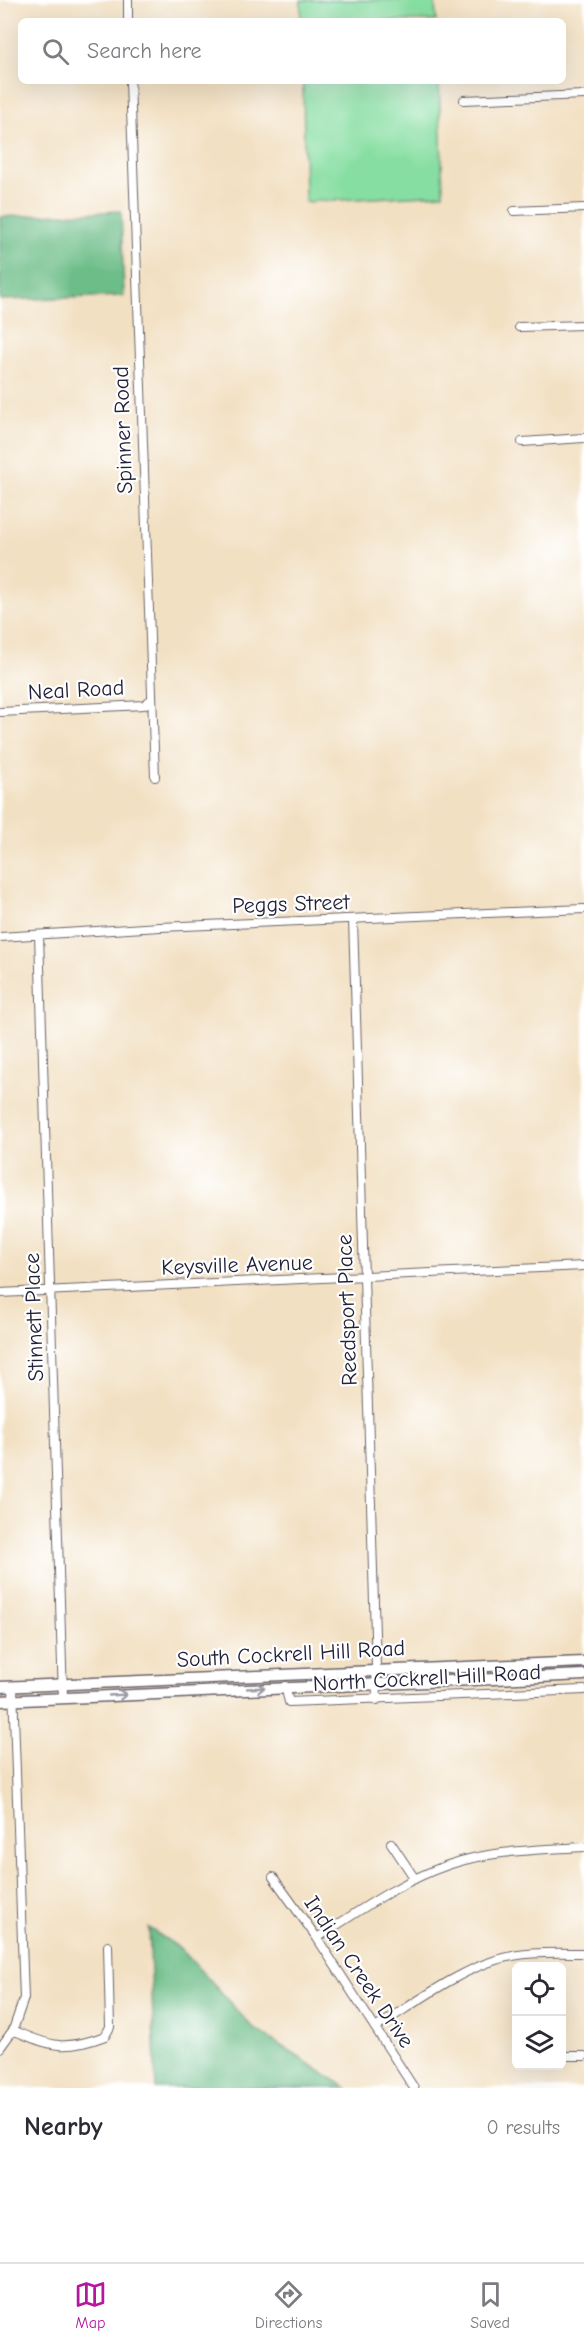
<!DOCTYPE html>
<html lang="en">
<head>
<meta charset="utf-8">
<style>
	body { margin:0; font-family:"Comic Neue",sans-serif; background:#f2f2f3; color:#2b2b33 }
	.controls { position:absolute; right:18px; bottom:18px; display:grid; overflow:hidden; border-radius:9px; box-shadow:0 6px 24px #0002 }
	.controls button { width:54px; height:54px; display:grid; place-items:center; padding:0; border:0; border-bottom:2px solid #e1e1e2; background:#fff; color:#2b2b33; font:30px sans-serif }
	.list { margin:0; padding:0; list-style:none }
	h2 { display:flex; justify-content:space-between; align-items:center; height:78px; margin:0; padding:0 24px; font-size:26px }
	h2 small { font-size:20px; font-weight:400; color:#7c7c81 }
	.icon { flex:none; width:33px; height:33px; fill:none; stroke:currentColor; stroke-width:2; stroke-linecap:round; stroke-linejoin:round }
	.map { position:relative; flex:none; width:584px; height:2088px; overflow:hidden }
	.search { position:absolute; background:#fff; box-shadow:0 6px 24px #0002; left:18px; right:18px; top:18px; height:66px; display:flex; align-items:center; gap:15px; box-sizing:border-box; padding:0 21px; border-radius:9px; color:#7c7c81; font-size:22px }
	.sheet { height:174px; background:#fff }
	nav { display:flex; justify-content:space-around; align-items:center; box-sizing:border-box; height:84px; border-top:2px solid #e1e1e2; background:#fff; font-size:16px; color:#7c7c81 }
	nav a { display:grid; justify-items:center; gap:3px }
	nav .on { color:#b5179e }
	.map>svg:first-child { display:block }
	.green { fill:#87dea2; stroke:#54806e; stroke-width:1.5 }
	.forest { fill:#6dbd88; stroke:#487062; stroke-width:1.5 }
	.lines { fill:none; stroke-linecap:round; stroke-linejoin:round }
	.minor-casing { stroke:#6b646a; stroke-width:10 }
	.major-casing { stroke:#6b646a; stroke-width:13 }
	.minor { stroke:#fff; stroke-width:8 }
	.major { stroke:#fff; stroke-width:10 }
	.oneway { stroke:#9c9ca7 }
	.labels { text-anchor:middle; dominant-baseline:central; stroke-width:4.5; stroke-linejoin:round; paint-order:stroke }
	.street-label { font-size:22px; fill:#22223b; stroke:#fff }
</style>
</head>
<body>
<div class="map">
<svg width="584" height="2088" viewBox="0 0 584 2088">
	<rect width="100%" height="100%" fill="#fff"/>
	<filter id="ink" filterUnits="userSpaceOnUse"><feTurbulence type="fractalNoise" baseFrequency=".0167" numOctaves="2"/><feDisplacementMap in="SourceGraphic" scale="12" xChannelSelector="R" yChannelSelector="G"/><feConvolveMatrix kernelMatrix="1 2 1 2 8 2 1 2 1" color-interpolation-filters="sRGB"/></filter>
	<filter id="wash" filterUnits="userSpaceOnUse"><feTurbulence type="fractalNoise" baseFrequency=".008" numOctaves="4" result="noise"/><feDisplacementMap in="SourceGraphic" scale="24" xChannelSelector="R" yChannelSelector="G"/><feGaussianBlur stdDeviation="1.35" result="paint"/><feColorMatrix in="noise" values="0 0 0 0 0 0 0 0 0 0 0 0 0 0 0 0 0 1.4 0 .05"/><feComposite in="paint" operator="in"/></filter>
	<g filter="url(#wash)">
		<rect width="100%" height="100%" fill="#f2e0c2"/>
		<!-- green -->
		<path class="green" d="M301 0H435L436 21H301Z
			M303 81H439L443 194 305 202Z"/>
		<!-- forest -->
		<path class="forest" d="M121 211 124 296 0 300V217Z
			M149 1928 181 1949 253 2028 347 2088H156Z"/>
	</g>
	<g filter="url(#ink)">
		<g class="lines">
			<!-- minor casing -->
			<g class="minor-casing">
				<path id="minor" d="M128 0V21
					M130 81 155 777
					M464 100 584 95
					M514 211 584 208
					M519 327 584 325
					M522 442 584 438
					M0 712 144 705 152 699
					M353 919 377 1700
					M39 935 63 1697
					M0 937 160 927 584 909
					M0 1293 584 1266
					M285 1686 289 1702 584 1690
					M391 1843 415 1879
					M273 1877 317 1938 414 2088
					M317 1938C359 1911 401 1881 448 1865 492 1850 539 1850 584 1847
					M375 2028C411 2006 456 1972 496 1960 524 1951 555 1953 584 1953
					M13 2030C51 2047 66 2051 105 2036L110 2027 108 1946
					M0 2048 13 2030 24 1998 13 1687
					M562 2056H584"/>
			</g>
			<!-- major casing -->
			<g class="major-casing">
				<path id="major" d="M0 1687 584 1662
					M0 1701 584 1675"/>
			</g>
			<!-- minor -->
			<use href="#minor" class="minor"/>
			<!-- major -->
			<use href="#major" class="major"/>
		</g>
		<!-- one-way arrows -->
		<defs><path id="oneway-shaft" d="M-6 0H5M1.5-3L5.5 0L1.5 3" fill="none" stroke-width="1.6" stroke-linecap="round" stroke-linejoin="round" transform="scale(1.5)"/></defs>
		<g class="oneway">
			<use href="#oneway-shaft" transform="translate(256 1688) rotate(-3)"/>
			<use href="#oneway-shaft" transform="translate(118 1695) rotate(-3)"/>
		</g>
	</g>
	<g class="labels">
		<!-- street labels -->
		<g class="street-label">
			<text transform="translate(123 430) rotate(-92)">Spinner Road</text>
			<text transform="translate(76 690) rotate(-3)">Neal Road</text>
			<text transform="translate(291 904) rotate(-2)">Peggs Street</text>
			<text transform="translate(237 1265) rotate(-2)">Keysville Avenue</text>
			<text transform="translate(347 1310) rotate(-92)">Reedsport Place</text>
			<text transform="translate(34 1317) rotate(-92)">Stinnett Place</text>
			<text transform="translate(291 1654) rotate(-3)">South Cockrell Hill Road</text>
			<text transform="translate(427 1678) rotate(-3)">North Cockrell Hill Road</text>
			<text transform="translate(359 1972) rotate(56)">Indian Creek Drive</text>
		</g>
	</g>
</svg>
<div class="controls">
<button><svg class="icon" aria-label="locate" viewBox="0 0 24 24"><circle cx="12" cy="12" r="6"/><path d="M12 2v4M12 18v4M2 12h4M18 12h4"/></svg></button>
<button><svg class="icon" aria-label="layers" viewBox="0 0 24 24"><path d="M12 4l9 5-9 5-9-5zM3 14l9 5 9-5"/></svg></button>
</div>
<div class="search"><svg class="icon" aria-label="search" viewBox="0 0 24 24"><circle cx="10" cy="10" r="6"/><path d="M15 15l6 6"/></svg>Search here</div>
</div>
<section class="sheet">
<h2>Nearby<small>0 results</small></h2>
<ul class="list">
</ul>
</section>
<nav>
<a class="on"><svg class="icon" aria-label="map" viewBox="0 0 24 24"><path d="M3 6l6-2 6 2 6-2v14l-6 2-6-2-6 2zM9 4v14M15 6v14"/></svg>Map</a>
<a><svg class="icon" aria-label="directions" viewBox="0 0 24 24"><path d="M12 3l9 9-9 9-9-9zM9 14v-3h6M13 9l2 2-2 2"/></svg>Directions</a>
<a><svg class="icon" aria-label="saved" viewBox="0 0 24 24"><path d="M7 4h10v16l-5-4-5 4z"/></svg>Saved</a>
</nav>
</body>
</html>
